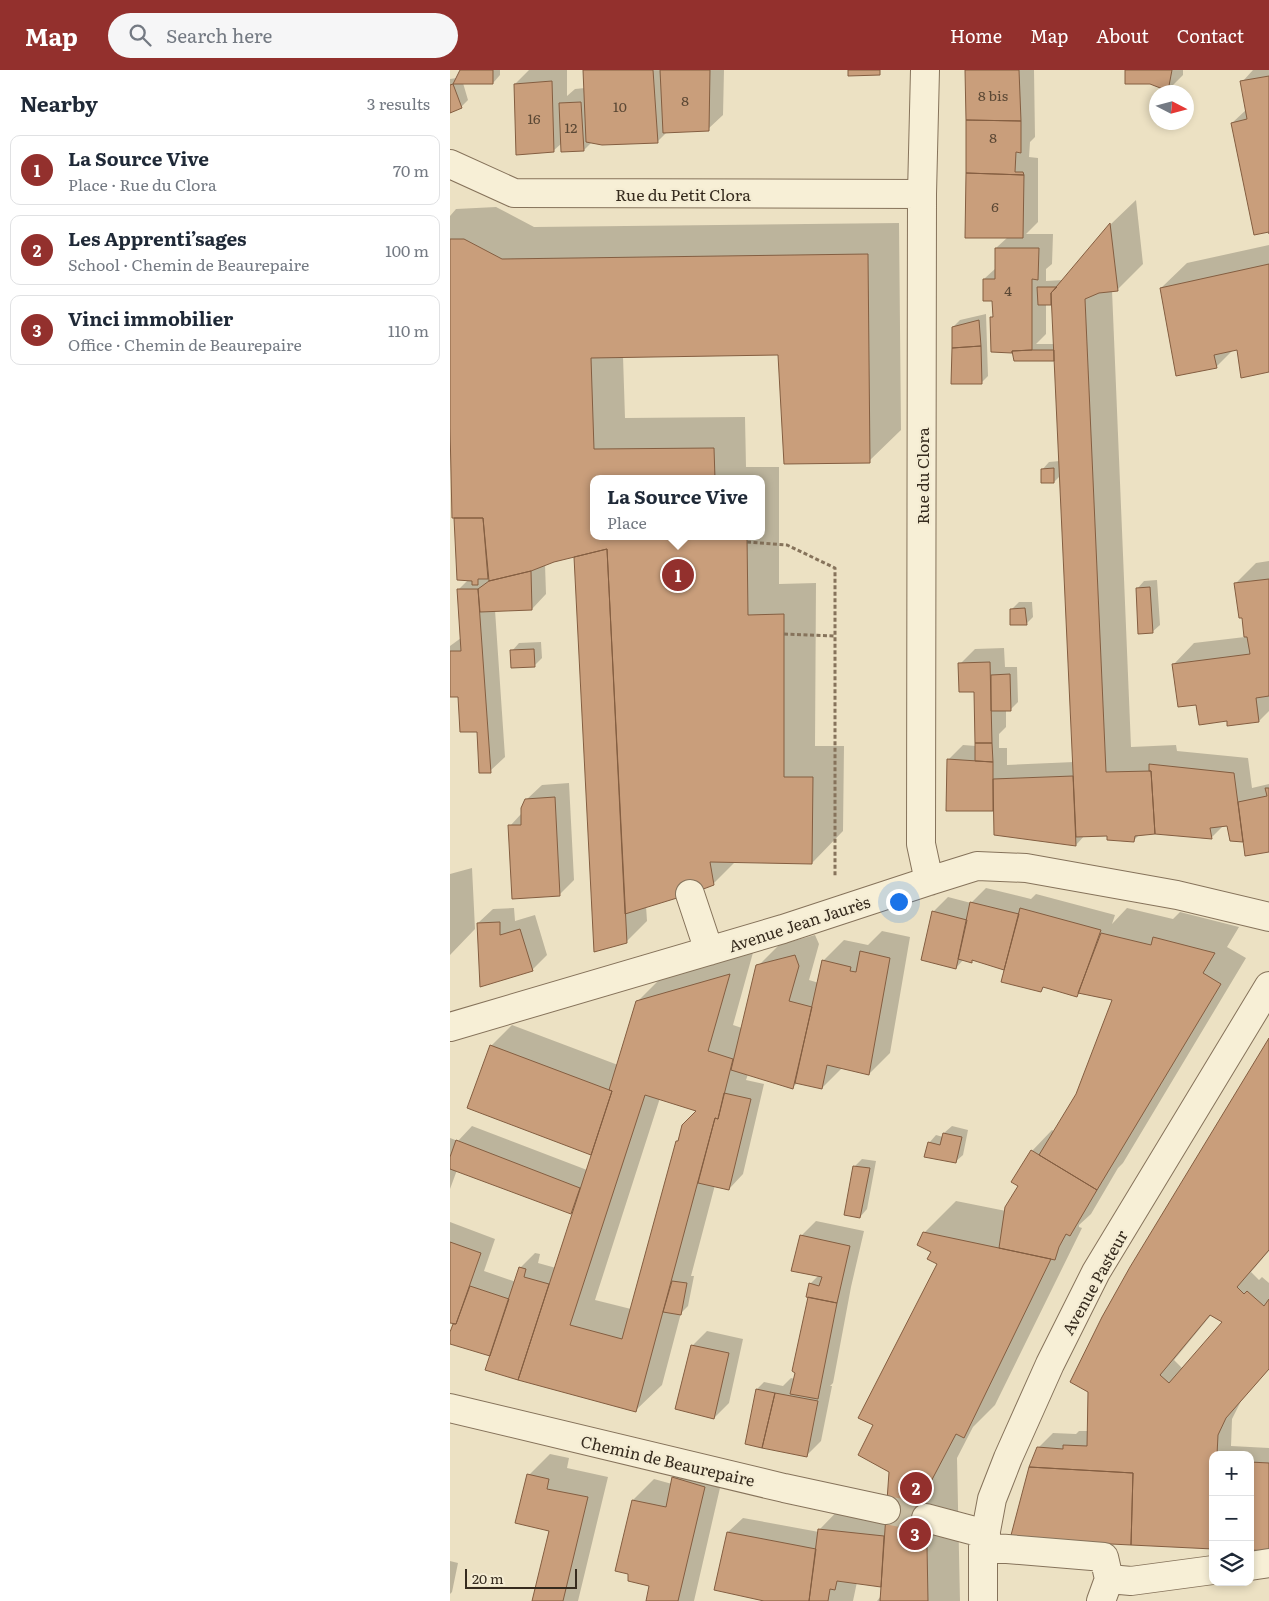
<!DOCTYPE html>
<html lang="en">
<head>
<meta charset="utf-8">
<style>
	body { margin:0; font-family:Literata,serif; background:#f6f6f7; color:#1f2937 }
	.controls { position:absolute; right:15px; bottom:15px; display:grid; overflow:hidden; border-radius:10px; box-shadow:0 2px 8px #0003 }
	.controls button { width:45px; height:45px; display:grid; place-items:center; padding:0; border:0; border-bottom:1px solid #e0e1e3; background:#fff; color:#1f2937; font:25px sans-serif }
	.compass { position:absolute; left:699px; top:15px; width:45px; height:45px; border-radius:50%; background:#fff; box-shadow:0 2px 8px #0003; rotate:96deg }
	.scale { position:absolute; left:15px; bottom:12px; width:112px; box-sizing:border-box; padding-left:5px; border:2px solid #362b1e; border-top:0; font-size:14px; line-height:18px; white-space:nowrap; color:#362b1e; -webkit-text-stroke:4px #f4ecd3; paint-order:stroke }
	.you { position:absolute; left:448px; top:831px; width:18px; height:18px; margin:-12px; border:4px solid #fff; border-radius:50%; background:#1a73e8; box-shadow:0 0 0 8px #1a73e833 }
	.badge { display:grid; place-items:center; width:32px; height:32px; border-radius:50%; background:#93302d; color:#fff; font-size:16px; font-weight:700 }
	.pin { position:absolute; translate:-50% -50%; border:2px solid #fff; box-shadow:0 1px 5px #0006 }
	.popup { position:absolute; left:140px; top:405px; width:175px; height:65px; box-sizing:border-box; display:grid; place-content:center; border-radius:10px; background:#fff; filter:drop-shadow(0 1px 4px #0005); font-size:16px; white-space:nowrap; color:#747a83 }
	.popup b { font-size:19px; color:#1f2937 }
	.popup::after { content:''; position:absolute; left:50%; top:100%; margin-left:-10px; border:10px solid transparent; border-top-color:#fff }
	.list { margin:0; padding:0; list-style:none }
	h2 { display:flex; justify-content:space-between; align-items:center; height:65px; margin:0; padding:0 20px; font-size:21px }
	h2 small { font-size:16px; font-weight:400; color:#747a83 }
	.list li { display:grid; grid-template-columns:32px 1fr auto; gap:15px; align-items:center; box-sizing:border-box; height:70px; margin:0 10px 10px; padding:0 10px; border:1px solid #e0e1e3; border-radius:10px }
	.list b { display:block; font-size:19px; white-space:nowrap }
	.list p { margin:0; font-size:16px; white-space:nowrap; color:#747a83 }
	.list em { font-size:16px; font-style:normal; color:#747a83 }
	.icon { flex:none; width:28px; height:28px; fill:none; stroke:currentColor; stroke-width:2; stroke-linecap:round; stroke-linejoin:round }
	.map { position:relative; flex:none; width:819px; height:1531px; overflow:hidden }
	header { display:flex; align-items:center; gap:30px; box-sizing:border-box; height:70px; padding:0 25px; background:#93302d; color:#fff }
	header strong { font-size:24px }
	nav { display:flex; gap:28px; margin-inline-start:auto; font-size:18px }
	.search { width:350px; height:45px; background:#f6f6f7; display:flex; align-items:center; gap:12px; box-sizing:border-box; padding:0 18px; border-radius:28px; color:#747a83; font-size:19px }
	main { display:flex }
	aside { flex:1; background:#fff }
	.map>svg:first-child { display:block }
	.shadow { fill:#0003; fill-rule:evenodd }
	.building { fill:#c99e7b; stroke:#845e41; fill-rule:evenodd }
	.lines { fill:none; stroke-linecap:round; stroke-linejoin:round }
	.minor-tunnel { stroke:#c8bda2; stroke-width:28; stroke-dasharray:28 14; stroke-linecap:butt }
	.minor-casing { stroke:#86735b; stroke-width:30 }
	.path { stroke:#86735b; stroke-width:3; stroke-dasharray:4 2.5; stroke-linecap:butt }
	.minor { stroke:#f7efd6; stroke-width:28 }
	.labels { text-anchor:middle; dominant-baseline:central; stroke-width:4.5; stroke-linejoin:round; paint-order:stroke }
	.number-label { font-size:14px; fill:#5b4835 }
	.street-label { font-size:16px; fill:#362b1e; stroke:#f4ecd3 }
</style>
</head>
<body>
<header>
<strong>Map</strong>
<div class="search"><svg class="icon" aria-label="search" viewBox="0 0 24 24"><circle cx="10" cy="10" r="6"/><path d="M15 15l6 6"/></svg>Search here</div>
<nav><a>Home</a><a>Map</a><a>About</a><a>Contact</a></nav>
</header>
<main>
<aside>
<h2>Nearby<small>3 results</small></h2>
<ul class="list">
<li><span class="badge">1</span><div><b>La Source Vive</b><p>Place · Rue du Clora</p></div><em>70 m</em></li>
<li><span class="badge">2</span><div><b>Les Apprenti’sages</b><p>School · Chemin de Beaurepaire</p></div><em>100 m</em></li>
<li><span class="badge">3</span><div><b>Vinci immobilier</b><p>Office · Chemin de Beaurepaire</p></div><em>110 m</em></li>
</ul>
</aside>
<div class="map">
<svg width="819" height="1531" viewBox="0 0 819 1531">
	<rect width="100%" height="100%" fill="#ece1c3"/>
	<!-- shadow -->
	<path class="shadow" d="M11 0H50V5L43 13H13L18 30 11 37 0 41V9L7 8Z
		M79 0H117V26L125 19 135 18 134 0H274L273 45 258 59 218 61 207 72H142L134 80 112 73 103 81 65 14Z
		M517 0H584L585 67 580 72 579 87 588 88V152L576 164H603L602 194 596 199V211L614 210 661 154 686 130 693 194 667 220H662L681 677 726 675 727 681 798 688 802 718 819 714V780L794 771 781 770 779 755H774L761 768 705 763 689 765 684 770 658 765H635L626 775 544 740H497L498 690 513 675 526 676V621L510 594 525 579 554 578 555 597H567L568 632 561 639 556 640V657L549 664V678H557V695L624 692 611 405 604 412 592 400 599 392 610 391 605 289H565L563 282 542 281 541 248 544 245 543 230 534 209 546 198V178L558 167ZM596 234H603L604 274H586L596 264Z
		M676 0H733V5L718 20Z
		M803 0H819V160L782 53 797 39 792 12Z
		M46 137 84 157 449 153 451 360 419 391 330 284 173 286 175 348 295 347 296 397H329V514L366 513 365 676H394L393 761 362 793 286 791 263 814 196 836 197 851 176 872 125 486 95 494 96 524 82 539 45 540 55 687 40 701 28 660 9 626H0V576L11 568 8 520 19 509 0 357V146L6 139ZM144 409H312V466H144Z
		M819 175V301L788 278 784 279 767 296 711 218 737 193Z
		M536 244 538 306 531 313 503 257 510 250Z
		M819 491V641L809 651 778 650 747 634 724 594 744 573 795 567 793 546 785 514 806 493Z
		M707 510 710 555 702 562 687 519 694 511Z
		M569 532H582L583 547 576 554 561 540Z
		M91 572 92 588 84 596 62 581 69 573Z
		M119 713 124 810 109 825 60 756 72 743 76 730 92 715Z
		M22 798 25 859 0 885V804Z
		M536 818 581 829 586 824 665 845 662 854 677 838 723 849 730 842 789 857 777 877 796 888 673 1093 668 1098 641 1144 629 1155V1157L632 1158 545 1335 523 1357 507 1388 510 1531H427L431 1526 432 1516 407 1512 403 1531H320L278 1462 293 1448 369 1462 370 1459 401 1427 438 1432 440 1401 425 1355 489 1194 474 1163 506 1131 556 1141 570 1115 582 1081 602 1060 605 1062 627 1025 664 929 630 922 627 925 595 916 590 921 556 899 524 889 521 892 513 890 506 898 483 842 498 827 521 833Z
		M64 838 65 851 85 845 97 885 82 900 28 853 43 839Z
		M432 861 460 867 440 983 419 1004 392 998 372 1018 348 1012 343 1017 298 1004 296 1010 314 1014 293 1104 279 1119 265 1115 241 1206H244L238 1236 231 1243 212 1315 186 1340 68 1308 41 1286 0 1273V1266L4 1254 0 1252V1152L45 1169 34 1201 66 1212 70 1198 85 1183 90 1184 88 1193 106 1198 125 1139 121 1143 7 1100 0 1119V1068L8 1071 22 1056 137 1100 143 1084 19 1037 41 976 62 955 168 995 187 932 213 906 304 879 283 955 292 958 308 896 329 875 365 865 369 874 359 910 369 913 373 891 394 870 418 875ZM210 1028 249 1041 227 1071 181 1239 145 1230Z
		M819 969V1181L801 1202 809 1210 812 1207 819 1213V1299L791 1331 782 1349 781 1376 819 1378V1480L800 1479V1385H763V1477L588 1378 603 1363 626 1364 629 1361H638ZM761 1245 774 1252 733 1299 724 1290Z
		M502 1056 518 1060 513 1085 505 1092 479 1073 486 1065 493 1067 494 1063Z
		M412 1089 426 1091 417 1139 410 1147 405 1096Z
		M366 1151 414 1161 401 1217 383 1313 380 1316H382L371 1371 356 1386 307 1319 314 1312 333 1316 341 1308 345 1309 360 1226V1214L369 1205 351 1166Z
		M257 1261 293 1269 279 1333 264 1348 242 1276Z
		M100 1384 119 1388 117 1398 158 1407 128 1531H83L100 1460 79 1405Z
		M244 1387 275 1396 244 1531H197L201 1515 183 1430 204 1409 222 1414 224 1408Z
		M0 1491 8 1493 2 1522 0 1524Z"/>
	<!-- building -->
	<path class="building" d="M10 0H43V14H3Z
		M133 0H203L208 73 152 75 136 72Z
		M210 0H260L259 61 213 63Z
		M398 0H430V5L398 6Z
		M515 0H569L571 51 516 50Z
		M675 0H722L718 21 700 14H675Z
		M819 6V164V162L804 165 781 53 797 49 790 11Z
		M102 11 104 82 66 85 64 14Z
		M3 14 12 38 0 43V15Z
		M131 32 134 81 111 82 109 33Z
		M516 50 571 51V83L566 82 565 102H573L574 105 516 103Z
		M516 103 574 105 573 168H515Z
		M660 153 668 221 649 223 635 229 656 702 701 701 705 764 685 766 684 772 657 770V766L626 767 601 223Z
		M0 169H14L52 189 418 184 420 393 334 394 328 285 141 288 144 379 264 378 265 409H144V466H297L298 545 334 544V707H363L362 794 260 792 264 815 240 824 175 844 157 479 104 492 81 501 39 511 33 448H2L0 358Z
		M545 178H589L588 210 582 209V280L562 281V283L541 282 540 247H543L542 231H533V209H545Z
		M819 194V302L791 308 787 280 764 285 767 298 726 306 710 218Z
		M587 217H607L601 223V235H588Z
		M529 250 531 276 502 278V257Z
		M531 276 532 314H501L502 278Z
		M582 280H604V291H564L562 281Z
		M604 398V413H591V399Z
		M4 448H33L38 509H28V515H22V511L7 510Z
		M157 479 177 873 144 882 124 487Z
		M81 501 82 540 30 542 28 519 39 511Z
		M819 509V626L806 628 809 652 777 656V651L749 655 746 635 728 637 722 594 800 584 797 567H794L792 548H789L784 513Z
		M700 517 703 563 688 564 686 518Z
		M7 519H28L41 703H29L27 662H10L8 627H0V581H11Z
		M575 538 577 555H560V539Z
		M84 579 85 597 61 598 60 580Z
		M540 592 542 673H525L524 622H509L508 593Z
		M560 604 561 641H541V605Z
		M525 673H542L543 692 525 691Z
		M497 689 543 692V741H496Z
		M699 694 784 703 793 772 780 771 777 756 760 758 762 769 705 764 701 701H699Z
		M623 706 626 776 544 765 543 709Z
		M815 718H819V782L795 786 788 732 817 726Z
		M105 727 110 826 62 829 58 755H71V738L75 729Z
		M520 832 569 844 554 900 522 890V893L508 889Z
		M570 838 651 860 627 927 593 917 591 922 551 912Z
		M482 841 517 850 506 899 471 890Z
		M50 852V865L70 859 83 901 30 917 27 853Z
		M651 863 701 875 703 867 765 883 753 903 771 914 647 1120 589 1085 626 1024 662 930 628 923Z
		M410 881 440 888 419 1005 377 995 372 1019 345 1013 372 890 401 897 400 901 406 902Z
		M345 885 349 896 339 931 362 937 343 1019 281 1000 306 895Z
		M280 904 258 981 283 989 268 1049 265 1048 186 1342 68 1310 162 1021 159 1020 186 931ZM195 1025 246 1041 232 1055 228 1071H226L172 1269 120 1255Z
		M819 968V1180L787 1217 794 1224 797 1221 814 1236 819 1229V1299L776 1348 768 1365 767 1385H763V1479L681 1475 683 1403 579 1397 587 1377 613 1379V1375L637 1376 638 1322 620 1312 652 1247 680 1197ZM760 1245 772 1252 719 1313 710 1305Z
		M40 975 162 1021 141 1085 17 1038Z
		M274 1023 301 1029 279 1120 248 1113 265 1048 268 1049Z
		M493 1063 512 1067 506 1093 474 1087 478 1072 490 1075Z
		M6 1070 130 1118 121 1144 0 1099V1087Z
		M581 1080 647 1120 620 1166 616 1164 609 1177 605 1190 549 1178 555 1137 568 1116 561 1112Z
		M403 1096 420 1098 410 1148 394 1145Z
		M473 1162 601 1189 514 1368 506 1364 476 1421 478 1531H430L439 1402 408 1385 423 1355 408 1348 487 1194 477 1189 481 1182 467 1175Z
		M350 1165 400 1176 387 1233 356 1227 359 1213 369 1216 372 1207 341 1201Z
		M0 1172 31 1183 6 1254 0 1253Z
		M69 1197 76 1199 74 1207 99 1214 68 1310 35 1300Z
		M222 1211 237 1213 231 1245 213 1242Z
		M20 1216 59 1229 40 1286 0 1274V1262L3 1254H6Z
		M358 1227 387 1233 368 1329 340 1324 345 1303 342 1301Z
		M241 1275 279 1283 264 1349 225 1339Z
		M306 1319 325 1323 312 1378 295 1374Z
		M325 1323 368 1331 357 1387 312 1378Z
		M800 1392 819 1393V1481L800 1480Z
		M579 1397 683 1403 681 1475 560 1469Z
		M77 1404 99 1409 97 1419 138 1427 113 1531H82L99 1461 65 1453Z
		M222 1407 255 1417 228 1531H196L199 1516 178 1511V1504L165 1501 182 1430 216 1437Z
		M368 1459 434 1466 431 1517 387 1511 385 1520 380 1519 378 1531H359Z
		M277 1462 366 1479 359 1531H314L264 1520Z"/>
	<g class="lines">
		<!-- minor-tunnel -->
		<path class="minor-tunnel" d="M436 1440 476 1448"/>
		<!-- minor casing -->
		<g class="minor-casing">
			<path id="minor" d="M475 0 472 124 471 774 479 811
				M0 94 64 123 472 124
				M240 824 259 881
				M0 957 333 859 479 811 527 796 576 798 727 825 819 847
				M0 1338 334 1418 436 1440
				M476 1448 536 1464
				M533 1477 654 1487 659 1509 651 1531
				M800 1496 819 1493
				M659 1509 681 1511 763 1500
				M533 1531V1477L542 1429 558 1388 600 1294 646 1202 819 916"/>
		</g>
		<!-- path -->
		<path class="path" d="M297 472 337 475 385 498V807
			M334 564 385 566"/>
		<!-- minor -->
		<use href="#minor" class="minor"/>
	</g>
	<g class="labels">
		<!-- number labels -->
		<g class="number-label">
			<text x="543" y="25">8 bis</text>
			<text x="235" y="30">8</text>
			<text x="170" y="36">10</text>
			<text x="84" y="48">16</text>
			<text x="121" y="57">12</text>
			<text x="543" y="67">8</text>
			<text x="545" y="136">6</text>
			<text x="558" y="220">4</text>
		</g>
		<!-- street labels -->
		<g class="street-label">
			<text x="233" y="124">Rue du Petit Clora</text>
			<text transform="translate(472 406) rotate(-90)">Rue du Clora</text>
			<text transform="translate(349 853) rotate(-18)">Avenue Jean Jaurès</text>
			<text transform="translate(644 1212) rotate(-61)">Avenue Pasteur</text>
			<text transform="translate(218 1390) rotate(13)">Chemin de Beaurepaire</text>
		</g>
	</g>
</svg>
<div class="controls">
<button>+</button>
<button>−</button>
<button><svg class="icon" aria-label="layers" viewBox="0 0 24 24"><path d="M12 4l9 5-9 5-9-5zM3 14l9 5 9-5"/></svg></button>
</div>
<svg class="compass" viewBox="-18 -18 36 36"><path d="M0-13l5 13h-10z" fill="#e53935"/><path d="M0 13l5-13h-10z" fill="#747a83"/></svg>
<div class="scale">20 m</div>
<div class="you"></div>
<div class="pin badge" style="left:228px;top:505px">1</div>
<div class="popup"><b>La Source Vive</b>Place</div>
<div class="pin badge" style="left:466px;top:1418px">2</div>
<div class="pin badge" style="left:465px;top:1464px">3</div>
</div>
</main>
</body>
</html>
